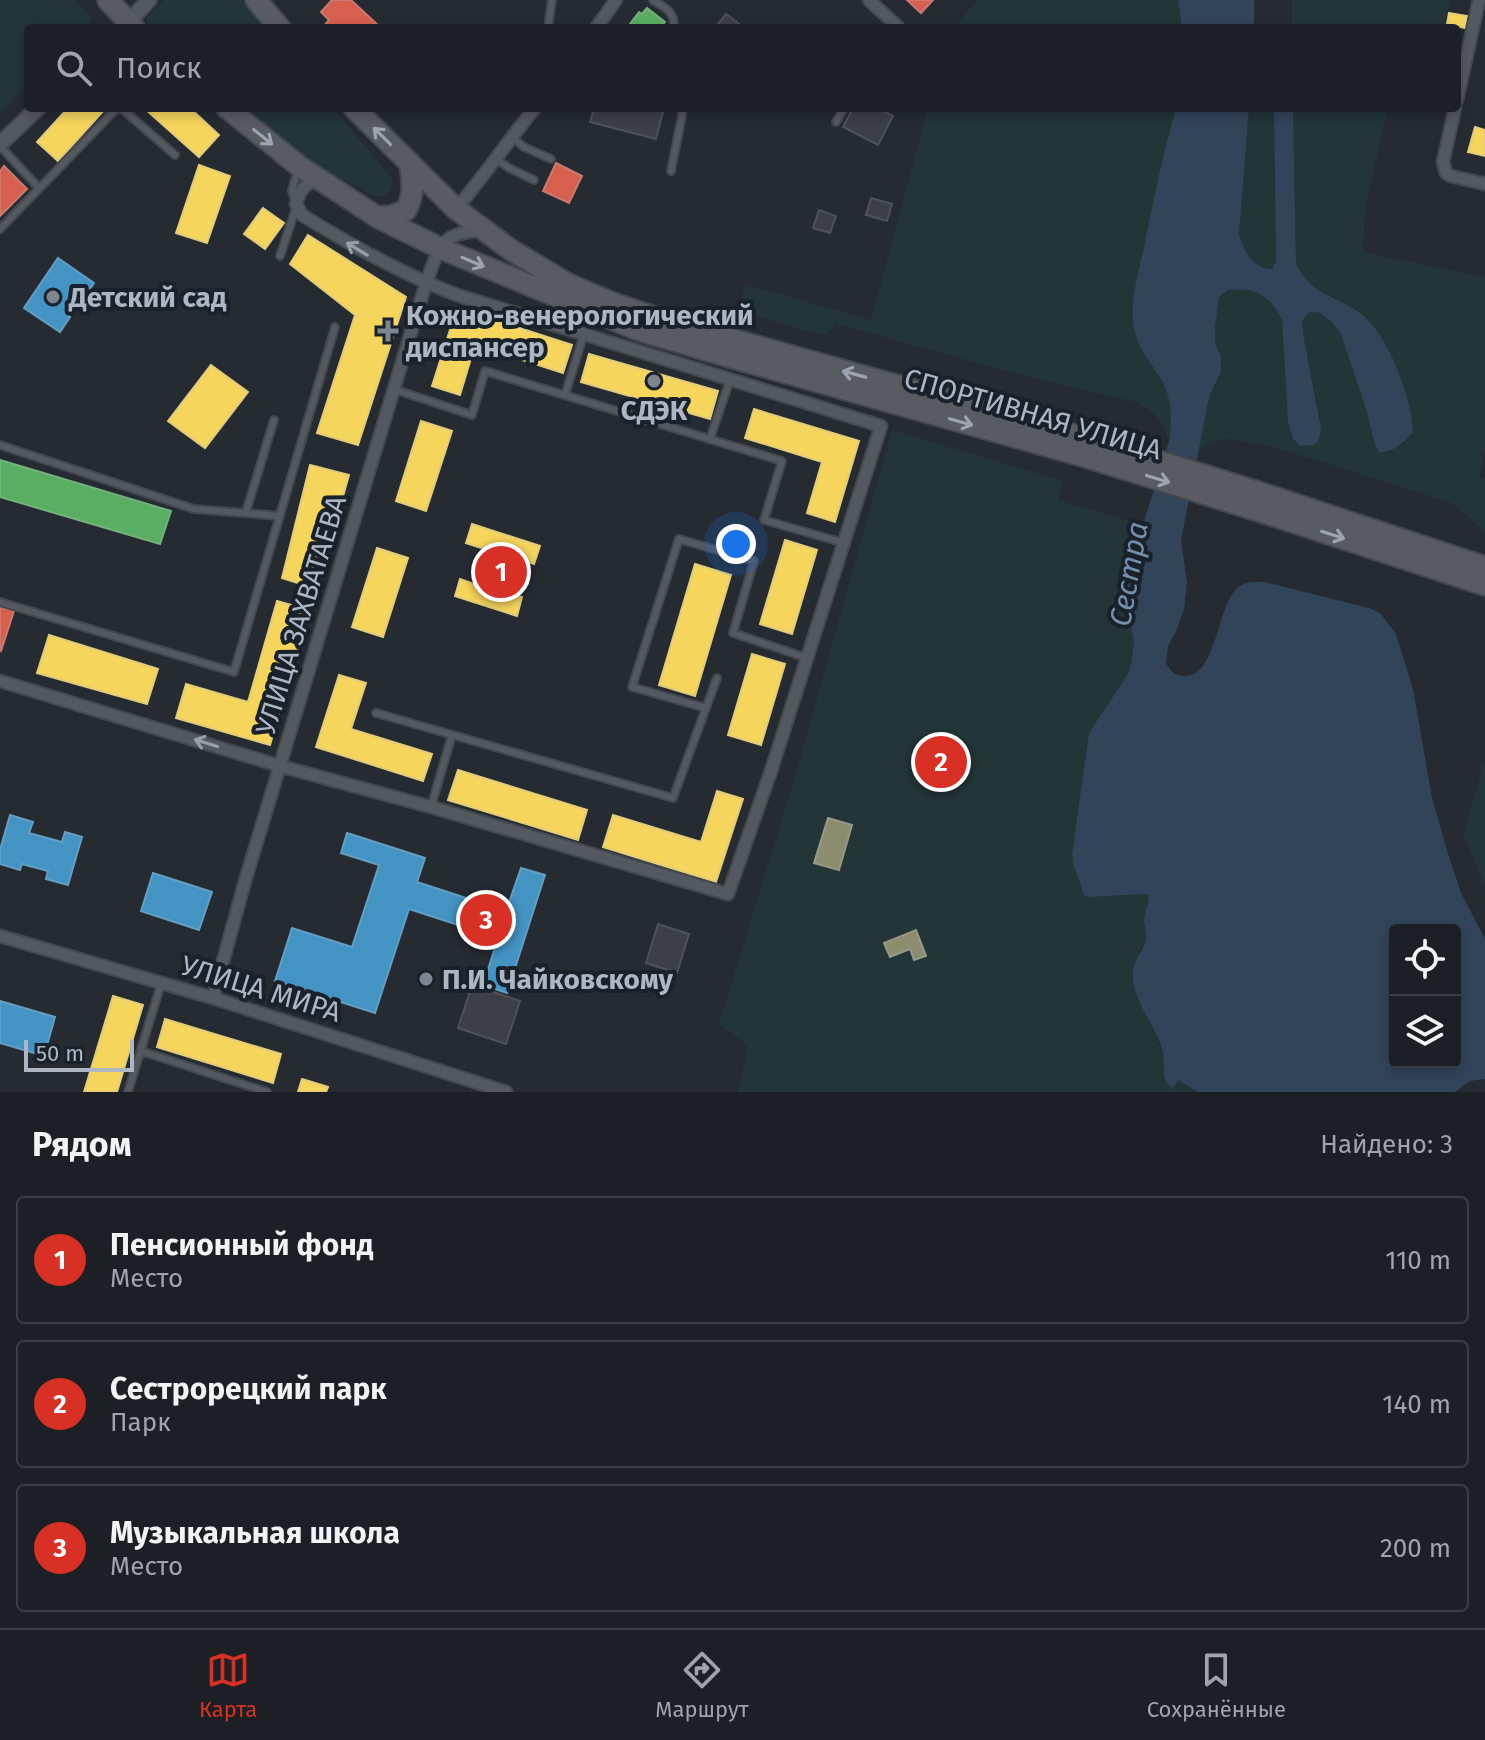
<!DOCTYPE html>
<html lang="ru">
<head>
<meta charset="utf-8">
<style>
	body { margin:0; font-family:"Fira Sans",sans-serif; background:#292d32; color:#f1f3f6 }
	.controls { position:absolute; right:24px; bottom:24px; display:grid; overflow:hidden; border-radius:8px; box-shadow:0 4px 12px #0003 }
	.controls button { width:72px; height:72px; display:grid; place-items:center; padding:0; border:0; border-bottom:2px solid #3a3e42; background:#1c2025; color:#f1f3f6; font:40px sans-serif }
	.scale { position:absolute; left:24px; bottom:20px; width:110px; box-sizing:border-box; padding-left:8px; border:4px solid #adb7c3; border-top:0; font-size:22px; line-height:28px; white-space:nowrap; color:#adb7c3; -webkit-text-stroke:6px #19212b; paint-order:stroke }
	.you { position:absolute; left:736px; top:544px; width:28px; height:28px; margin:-20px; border:6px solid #fff; border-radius:50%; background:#1a73e8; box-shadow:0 0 0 12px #1a73e833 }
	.badge { display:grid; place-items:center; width:52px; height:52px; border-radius:50%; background:#d93025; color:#fff; font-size:26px; font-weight:700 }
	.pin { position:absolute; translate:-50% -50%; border:4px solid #fff; box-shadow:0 2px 8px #0006 }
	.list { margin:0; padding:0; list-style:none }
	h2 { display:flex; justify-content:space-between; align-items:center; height:104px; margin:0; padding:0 32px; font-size:34px }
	h2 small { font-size:26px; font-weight:400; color:#a0a3a7 }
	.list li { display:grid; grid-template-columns:52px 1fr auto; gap:24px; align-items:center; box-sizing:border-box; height:128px; margin:0 16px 16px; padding:0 16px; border:2px solid #3a3e42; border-radius:8px }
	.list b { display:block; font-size:30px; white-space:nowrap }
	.list p { margin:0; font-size:26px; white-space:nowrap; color:#a0a3a7 }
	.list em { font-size:26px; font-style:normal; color:#a0a3a7 }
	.icon { flex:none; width:44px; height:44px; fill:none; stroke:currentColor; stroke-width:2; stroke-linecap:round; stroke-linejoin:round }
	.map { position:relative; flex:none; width:1485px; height:1092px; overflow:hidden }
	.search { position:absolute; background:#1c2025; box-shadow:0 4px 12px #0003; left:24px; right:24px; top:24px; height:88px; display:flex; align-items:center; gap:20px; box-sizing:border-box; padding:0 28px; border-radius:8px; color:#a0a3a7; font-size:30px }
	.sheet { height:536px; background:#1c2025 }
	nav { display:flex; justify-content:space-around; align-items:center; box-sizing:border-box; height:112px; border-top:2px solid #3a3e42; background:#1c2025; font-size:22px; color:#a0a3a7 }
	nav a { display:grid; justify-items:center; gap:4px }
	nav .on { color:#d93025 }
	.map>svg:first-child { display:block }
	.green { fill:#233537 }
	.water { fill:#324459; fill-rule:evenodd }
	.homes { fill:#f6d55c; stroke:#e0cc7b; stroke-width:2 }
	.shops { fill:#d6604d; stroke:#ca7a70; stroke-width:2 }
	.schools { fill:#4393c3; stroke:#639ec3; stroke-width:2 }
	.public { fill:#5aae61; stroke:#73b17e; stroke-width:2 }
	.industry { fill:#8c8c6e; stroke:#969988; stroke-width:2 }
	.building { fill:#3c4046; stroke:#4c5259; stroke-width:2 }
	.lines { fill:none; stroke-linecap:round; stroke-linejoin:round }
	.service-casing { stroke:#43484d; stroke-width:10 }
	.minor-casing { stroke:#43484d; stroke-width:15 }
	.tertiary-casing { stroke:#43484d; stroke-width:18 }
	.trunk-casing { stroke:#41474d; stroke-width:24 }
	.service { stroke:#54585f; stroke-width:6 }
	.minor { stroke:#54585f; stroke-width:11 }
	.tertiary { stroke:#54585f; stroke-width:14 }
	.trunk { stroke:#585c60; stroke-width:20 }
	.oneway { stroke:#9ca5af }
	.oneway2 { stroke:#979faa }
	.poi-dot { fill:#7d8690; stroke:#19212b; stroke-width:3 }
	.labels { text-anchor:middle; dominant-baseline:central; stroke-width:8; stroke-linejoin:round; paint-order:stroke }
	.poi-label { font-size:28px; font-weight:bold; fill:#adb7c3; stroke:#19212b; text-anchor:start }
	.street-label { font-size:28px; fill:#adb7c3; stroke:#19212b }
	.water-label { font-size:30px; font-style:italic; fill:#758fab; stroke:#19212b }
</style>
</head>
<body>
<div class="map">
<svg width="1485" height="1092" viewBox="0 0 1485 1092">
	<rect width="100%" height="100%" fill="#252b31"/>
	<!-- green -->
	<path class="green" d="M0 0H74L93 19 85 28H28V85L0 113Z
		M164 0H241L265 28H145L147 17Z
		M978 0H1178L1182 28H953Z
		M1292 0H1450L1444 28H1292Z
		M237 108H333L391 177C394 186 392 191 384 196H374L307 160Z
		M928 108H1176C1163 154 1153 200 1144 247 1138 274 1128 305 1135 332 1140 352 1152 364 1162 381 1172 399 1172 421 1169 441L1164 427 1159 420 1153 413 1136 402 1044 381 836 324 828 333 818 334 752 315C740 303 741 300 745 284L871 320Z
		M1249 108H1274L1276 261 1273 269C1253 269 1244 251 1239 234Z
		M1293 108H1388L1365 209 1363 252 1485 277V448L1479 477 1485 479V533L1461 510 1449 502 1270 446 1226 439 1213 442 1199 449 1209 398 1216 385 1221 356 1215 343V328L1219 297C1244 277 1270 295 1282 320L1288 422 1293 439 1301 446 1314 445 1320 417 1304 339 1302 321 1308 312 1320 313 1331 321 1340 332 1366 409 1375 445 1387 453 1403 443 1413 432 1344 303 1314 288 1302 275 1296 264Z
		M892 430 1063 481 1058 500 1144 525 1128 573 1127 587V612L1134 642 1131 665 1126 677 1089 734 1072 854C1074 869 1077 887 1089 897L1145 894 1149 896 1150 900 1144 919 1146 939 1139 951 1135 989 1162 1050C1165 1070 1182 1082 1198 1092H738L748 1046 719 1024 794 780Z
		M1485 761V885L1463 834Z"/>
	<!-- water -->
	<path class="water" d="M1178 0H1254V28H1182Z
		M1176 108H1249L1239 234C1244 251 1253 269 1272 269L1276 261 1274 108H1293L1296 264C1312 296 1334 294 1360 313 1388 333 1412 398 1413 432 1404 442 1394 453 1379 452L1375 445 1366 409 1340 332 1331 321 1320 313 1309 312 1302 321 1304 339 1321 428 1319 440 1314 445 1301 446 1293 439 1288 422 1282 320C1270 295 1256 287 1228 290L1219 297 1215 328V343L1221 356V371L1209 398 1181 540 1187 583 1184 609 1176 632 1168 646 1166 663C1170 671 1176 677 1186 676 1218 674 1217 601 1240 586 1247 581 1256 582 1265 582L1369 608 1380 613 1396 634 1413 689 1432 798 1449 857 1461 893 1485 939V1079L1470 1081 1455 1092H1198L1178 1080 1173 1089C1158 1078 1167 1065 1162 1049 1155 1026 1136 1004 1133 980 1131 959 1143 954 1146 939 1147 933 1144 926 1144 920 1145 911 1149 904 1149 896L1145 894 1089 897 1084 895 1073 864 1072 854 1089 733 1126 677 1131 665 1134 642 1126 600 1128 573 1169 441C1172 421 1172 399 1162 381 1152 364 1140 352 1135 333 1128 305 1138 274 1144 247 1153 200 1163 154 1176 108ZM1395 930H1455V1062H1395Z"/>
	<!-- homes -->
	<path class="homes" d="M1449 13 1467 16 1465 28 1447 24Z
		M68 108H106L58 161 37 142Z
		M144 108H190L219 135 199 157Z
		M1475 127 1485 130V156L1468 152Z
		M199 165 230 176 207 243 176 233Z
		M263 208 284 223 265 249 244 234Z
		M308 235 406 297 358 445 317 433 355 315 290 264Z
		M457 308 572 345 563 373 475 345 460 395 432 386Z
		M589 354 718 391 710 419 581 382Z
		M211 365 248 392 205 448 168 421Z
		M754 409 859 441 835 522 807 513 822 462 745 438Z
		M421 421 452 431 426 511 396 501Z
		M310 465 349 475 317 589 282 578Z
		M472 524 540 546 534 564 519 559 508 593 522 597 517 616 455 596 460 579 483 587 494 552 466 543Z
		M785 540 817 550 792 634 760 624Z
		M377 548 408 558 383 637 352 627Z
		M695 564 731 575 695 696 659 685Z
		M277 601 309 610 270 745 176 718 186 684 248 702Z
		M49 635 158 669 147 704 37 673Z
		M752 654 785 664 761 745 728 735Z
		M339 675 366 683 351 729 432 754 423 781 316 747Z
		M458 770 587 810 578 840 448 800Z
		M717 791 743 799 716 882 603 847 613 815 701 842Z
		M113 996 143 1005 117 1092H84Z
		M165 1019 281 1054 273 1083 157 1047Z
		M302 1079 328 1087 326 1092H298Z"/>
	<!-- shops -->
	<path class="shops" d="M332 0H351L381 28H322L329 20 321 12Z
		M907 0H933L921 13Z
		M556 163 582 176 569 203 543 191Z
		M4 166 27 189 0 216V171Z
		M0 607 14 611 1 651 0 650Z"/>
	<!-- schools -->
	<path class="schools" d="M58 258 94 283 83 299 77 295 64 313 70 317 60 332 24 308Z
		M10 815 33 822 29 833 62 842 65 832 82 837 68 885 46 879 48 871 22 864 20 870 0 864V850Z
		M347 833 425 858 417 882 506 911 521 868 545 875 507 993 483 985 498 938 409 909 375 1013 275 981 292 928 352 947 379 865 341 853Z
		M153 873 212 892 199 930 141 911Z
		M0 1001 55 1017 44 1056 0 1043Z"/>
	<!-- public -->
	<path class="public" d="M647 8 665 22 661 27 663 28H627L639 12 642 14Z
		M0 460 171 511 160 544 0 497Z"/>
	<!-- industry -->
	<path class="industry" d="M828 818 852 825 839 870 814 863Z
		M916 930 926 956 914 960 910 949 890 957 884 943Z"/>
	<!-- building -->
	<path class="building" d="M726 14 742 26 740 28H715Z
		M594 108H664L656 139 590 122Z
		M853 108H878L893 116 878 145 843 127Z
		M871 198 892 204 887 221 866 215Z
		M819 210 836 216 830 233 813 228Z
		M658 924 689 934 677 973 646 963Z
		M472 985 520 1001 506 1044 458 1028Z"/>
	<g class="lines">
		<!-- service casing -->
		<g class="service-casing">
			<path id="service" d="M653 0C664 7 677 13 673 28
				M548 28 552 0
				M121 108 175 155
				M836 122 844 108
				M512 137 524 147 551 159
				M0 146 39 188
				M496 159 509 168 534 180
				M671 171 682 116V108
				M0 229 117 108
				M280 256 296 208V204L292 191 298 168
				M393 389 472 415 485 371 782 461 764 520 844 543
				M565 395 584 334
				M710 439 730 380
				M0 445 194 509 280 516
				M246 512 274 420
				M0 602 234 672 335 327
				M717 678 706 708 632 687 679 539 754 561 733 633 807 658
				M376 713 673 798 706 708
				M431 807 452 735
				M141 1051 267 1092
				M128 1092 161 984"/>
		</g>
		<!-- minor casing -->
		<g class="minor-casing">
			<path id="minor" d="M869 0 899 28
				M596 28 616 0
				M1457 100 1479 0
				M1455 108 1443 162 1446 173 1451 176 1485 184
				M456 209C484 176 508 141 535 108
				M0 681 280 766 431 807 728 894 771 771 881 426 457 295C402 274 352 246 302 215L296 204C300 190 304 184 318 179
				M0 936 213 998 506 1092
				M213 998 245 881 426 283C439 249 439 232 481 231"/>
		</g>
		<!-- tertiary casing -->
		<g class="tertiary-casing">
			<path id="tertiary" d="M125 26 149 0
				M0 144 38 108"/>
		</g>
		<!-- trunk casing -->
		<g class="trunk-casing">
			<path id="trunk" d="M108 0 134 28
				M256 0 280 28
				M227 108 299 166 377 217 440 248 638 330 726 356 1083 456 1259 511 1485 585
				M354 108 456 209 511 250 568 284 615 304 663 320 1092 440 1264 494 1485 567
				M377 217 392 216 406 210C415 194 412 180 410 163"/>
		</g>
		<!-- service -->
		<use href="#service" class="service"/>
		<!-- minor -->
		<use href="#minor" class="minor"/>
		<!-- tertiary -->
		<use href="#tertiary" class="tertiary"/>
		<!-- trunk -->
		<use href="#trunk" class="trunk"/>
	</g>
	<!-- one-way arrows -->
	<defs><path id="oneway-shaft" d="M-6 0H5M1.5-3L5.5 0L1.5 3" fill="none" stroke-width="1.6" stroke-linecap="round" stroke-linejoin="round" transform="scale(2)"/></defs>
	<g class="oneway">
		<use href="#oneway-shaft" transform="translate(382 136) rotate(-135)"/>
		<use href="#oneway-shaft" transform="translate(263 137) rotate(39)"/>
		<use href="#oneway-shaft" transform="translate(473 262) rotate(23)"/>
		<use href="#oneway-shaft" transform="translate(854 374) rotate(-165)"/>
		<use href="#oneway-shaft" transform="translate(961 422) rotate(16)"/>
		<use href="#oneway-shaft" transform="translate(1158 479) rotate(17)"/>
		<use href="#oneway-shaft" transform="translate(1333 535) rotate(18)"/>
	</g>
	<g class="oneway2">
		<use href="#oneway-shaft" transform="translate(357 249) rotate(-149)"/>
		<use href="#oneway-shaft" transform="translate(206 743) rotate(-163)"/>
	</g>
	<!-- markers -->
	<g class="poi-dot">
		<circle cx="53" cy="297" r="8"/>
		<path d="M384 319h8v8h8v8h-8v8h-8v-8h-8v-8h8z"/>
		<circle cx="654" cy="381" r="8"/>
		<circle cx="426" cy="979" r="8"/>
	</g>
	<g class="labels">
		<!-- poi labels -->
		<g class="poi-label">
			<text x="69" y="297">Детский сад</text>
			<text x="406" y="315">Кожно-венерологический<tspan x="406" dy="32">диспансер</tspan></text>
			<text x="654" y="410" text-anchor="middle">СДЭК</text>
			<text x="442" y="979">П.И. Чайковскому</text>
		</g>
		<!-- street labels -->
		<g class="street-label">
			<text transform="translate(1033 414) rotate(16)">СПОРТИВНАЯ УЛИЦА</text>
			<text transform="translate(301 615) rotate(-73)">УЛИЦА ЗАХВАТАЕВА</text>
			<text transform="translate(261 989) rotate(17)">УЛИЦА МИРА</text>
		</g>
		<!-- water labels -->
		<g class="water-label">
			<text transform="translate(1129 574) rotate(-80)">Сестра</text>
		</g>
	</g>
</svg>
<div class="controls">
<button><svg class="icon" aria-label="locate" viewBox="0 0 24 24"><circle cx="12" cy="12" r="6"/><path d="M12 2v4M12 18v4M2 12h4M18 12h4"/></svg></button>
<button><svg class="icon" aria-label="layers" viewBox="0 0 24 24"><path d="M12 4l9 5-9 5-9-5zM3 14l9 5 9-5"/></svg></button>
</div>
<div class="scale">50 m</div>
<div class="you"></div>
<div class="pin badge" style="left:501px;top:572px">1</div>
<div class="pin badge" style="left:941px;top:762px">2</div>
<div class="pin badge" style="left:486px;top:920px">3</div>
<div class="search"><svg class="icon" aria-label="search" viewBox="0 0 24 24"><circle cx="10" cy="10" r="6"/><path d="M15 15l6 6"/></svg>Поиск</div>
</div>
<section class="sheet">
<h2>Рядом<small>Найдено: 3</small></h2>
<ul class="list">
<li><span class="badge">1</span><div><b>Пенсионный фонд</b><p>Место</p></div><em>110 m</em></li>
<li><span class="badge">2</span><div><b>Сестрорецкий парк</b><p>Парк</p></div><em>140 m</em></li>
<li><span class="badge">3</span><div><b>Музыкальная школа</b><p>Место</p></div><em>200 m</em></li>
</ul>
</section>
<nav>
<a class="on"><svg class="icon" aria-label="map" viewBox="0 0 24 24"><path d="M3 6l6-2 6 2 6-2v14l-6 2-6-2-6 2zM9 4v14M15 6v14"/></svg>Карта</a>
<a><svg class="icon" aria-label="directions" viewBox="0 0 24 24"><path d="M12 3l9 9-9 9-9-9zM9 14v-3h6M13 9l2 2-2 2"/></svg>Маршрут</a>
<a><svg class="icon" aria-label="saved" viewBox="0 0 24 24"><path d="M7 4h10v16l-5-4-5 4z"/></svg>Сохранённые</a>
</nav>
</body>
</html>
